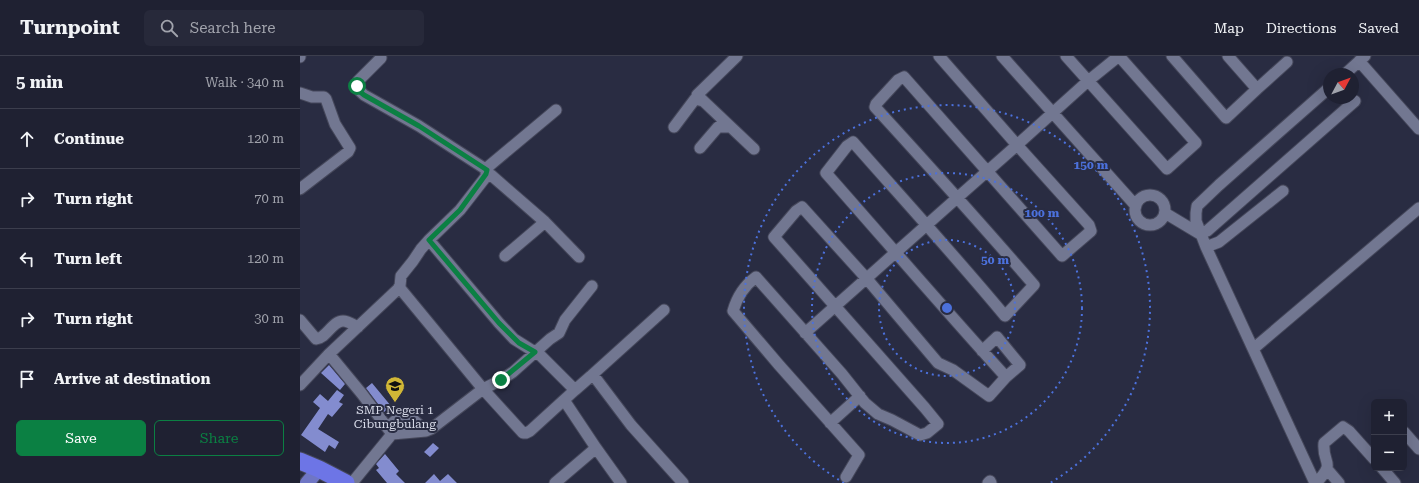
<!DOCTYPE html>
<html lang="en">
<head>
<meta charset="utf-8">
<style>
	body { margin:0; font-family:"Roboto Serif",serif; background:#27293a; color:#f1f3f6 }
	.controls { position:absolute; right:12px; bottom:12px; display:grid; overflow:hidden; border-radius:6px; box-shadow:0 4px 16px #0002 }
	.controls button { width:36px; height:36px; display:grid; place-items:center; padding:0; border:0; border-bottom:1px solid #3c3e4d; background:#1f2132; color:#f1f3f6; font:20px sans-serif }
	.compass { position:absolute; left:1023px; top:12px; width:36px; height:36px; border-radius:50%; background:#1f2132; box-shadow:0 4px 16px #0002; rotate:49deg }
	.stop { position:absolute; width:12px; height:12px; margin:-9px; border:3px solid #0b8043; border-radius:50%; background:#fff }
	.stop.end { background:#0b8043; border-color:#fff; box-shadow:0 1px 4px #0008 }
	.list { margin:0; padding:0; list-style:none }
	h2 { display:flex; justify-content:space-between; align-items:center; height:52px; margin:0; padding:0 16px; font-size:17px }
	h2 small { font-size:13px; font-weight:400; color:#a1a3ac }
	.list li { display:grid; grid-template-columns:26px 1fr auto; gap:12px; align-items:center; box-sizing:border-box; height:60px; padding:0 16px; border-top:1px solid #3c3e4d }
	.list b { display:block; font-size:15px; white-space:nowrap }
	.list em { font-size:13px; font-style:normal; color:#a1a3ac }
	.actions { display:flex; gap:8px; padding:12px 16px }
	.actions a { flex:1; padding:9px 0; border:1px solid #0b8043; border-radius:6px; text-align:center; font-size:14px; color:#0b8043 }
	.actions .main { background:#0b8043; color:#fff }
	.icon { flex:none; width:22px; height:22px; fill:none; stroke:currentColor; stroke-width:2; stroke-linecap:round; stroke-linejoin:round }
	.map { position:relative; flex:none; width:1119px; height:427px; overflow:hidden }
	header { display:flex; align-items:center; gap:24px; box-sizing:border-box; height:56px; padding:0 20px; background:#1f2132; border-bottom:1px solid #3c3e4d }
	header strong { font-size:19px }
	nav { display:flex; gap:22px; margin-inline-start:auto; font-size:14px }
	.search { width:280px; height:36px; background:#27293a; display:flex; align-items:center; gap:10px; box-sizing:border-box; padding:0 14px; border-radius:6px; color:#a1a3ac; font-size:15px }
	main { display:flex }
	aside { flex:1; background:#1f2132 }
	.map>svg:first-child { display:block }
	.building { fill:#838ccf }
	.lines { fill:none; stroke-linecap:round; stroke-linejoin:round }
	.minor-casing { stroke:#45475a; stroke-width:13 }
	.major-casing { stroke:#45475a; stroke-width:16 }
	.highway-casing { stroke:#45475a; stroke-width:19 }
	.minor { stroke:#727791; stroke-width:11 }
	.major { stroke:#6f76c4; stroke-width:14 }
	.highway { stroke:#6d75e6; stroke-width:17 }
	.route { stroke:#0b8043; stroke-width:5 }
	.ring { fill:none; stroke:#4c71dc; stroke-width:2; stroke-dasharray:2 4 }
	.labels { text-anchor:middle; dominant-baseline:central; stroke-width:4; stroke-linejoin:round; paint-order:stroke }
	.poi-label { font-size:12px; fill:#d7dae8; stroke:#292c42 }
	.centre { fill:#4c71dc; stroke:#292c42; stroke-width:2 }
	.ring-label { font-size:12px; text-anchor:middle; font-weight:bold; fill:#4c71dc; stroke:#292c42; stroke-width:4; stroke-linejoin:round; paint-order:stroke }
</style>
</head>
<body>
<header>
<strong>Turnpoint</strong>
<div class="search"><svg class="icon" aria-label="search" viewBox="0 0 24 24"><circle cx="10" cy="10" r="6"/><path d="M15 15l6 6"/></svg>Search here</div>
<nav><a>Map</a><a>Directions</a><a>Saved</a></nav>
</header>
<main>
<aside>
<h2>5 min<small>Walk · 340 m</small></h2>
<ul class="list">
<li><svg class="icon" aria-label="ahead" viewBox="0 0 24 24"><path d="M12 20V5M6 11l6-6 6 6"/></svg><div><b>Continue</b></div><em>120 m</em></li>
<li><svg class="icon" aria-label="right" viewBox="0 0 24 24"><path d="M7 20v-9h11M14 6l5 5-5 5"/></svg><div><b>Turn right</b></div><em>70 m</em></li>
<li><svg class="icon" aria-label="left" viewBox="0 0 24 24"><path d="M17 20v-9H6M10 6l-5 5 5 5"/></svg><div><b>Turn left</b></div><em>120 m</em></li>
<li><svg class="icon" aria-label="right" viewBox="0 0 24 24"><path d="M7 20v-9h11M14 6l5 5-5 5"/></svg><div><b>Turn right</b></div><em>30 m</em></li>
<li><svg class="icon" aria-label="arrive" viewBox="0 0 24 24"><path d="M6 21V4h12l-3 4 3 4H6"/></svg><div><b>Arrive at destination</b></div></li>
</ul>
<div class="actions"><a class="main">Save</a><a>Share</a></div>
</aside>
<div class="map">
<svg width="1119" height="427" viewBox="0 0 1119 427">
	<rect width="100%" height="100%" fill="#292c42"/>
	<!-- building -->
	<path class="building" d="M29 309 45 328 40 334 21 317Z
		M72 327 91 350 84 356 66 332Z
		M37 334 44 339 39 346 43 348 32 361 28 358 18 373 39 386 35 393 29 389 25 396 1 379 20 352 13 346 20 338 28 345Z
		M133 387 139 392 130 401 124 396Z
		M85 398 99 415 96 418 105 427H87L76 414 79 412 76 408Z
		M134 418 140 425 148 418 157 427H125Z"/>
	<g class="lines">
		<!-- minor casing -->
		<g class="minor-casing">
			<path id="minor" d="M437 0 397 39 454 93
				M639 0 717 89 788 25 819 0
				M702 0 836 150
				M766 0 867 113 896 87 819 0
				M872 0 926 62 957 33
				M928 0 957 33 987 6
				M0 1V0
				M81 2 58 25C57 32 59 35 64 39L119 70 187 114
				M1059 5 1119 73
				M1045 18 1065 0
				M0 37 12 41H24L26 43 35 68 50 92 48 96 0 133
				M374 71 395 43 403 45
				M400 92 418 71H430
				M186 118 189 110 256 54
				M835 154a15 15 0 1 1 30 0a15 15 0 1 1-30 0Z
				M865 157 900 178 907 175 1055 45
				M129 184 199 267 214 283 241 300 275 334 264 344 296 392 321 427
				M906 191 919 186 983 135
				M205 200 245 166
				M99 231 183 333 223 377H226L230 375 264 344
				M0 264 16 283C27 282 32 265 43 265 48 265 54 269 58 271
				M505 277C556 232 606 187 657 142L717 89 789 169 791 175 762 200 604 21 598 24 576 48 575 51C629 110 682 169 734 229L705 260C656 201 604 144 553 86L547 90 526 117C586 185 645 254 706 321
				M953 293 1119 152
				M29 298 62 338 92 378
				M292 319 364 254
				M0 329 29 298 98 233 100 230 101 220 113 205 121 193 129 184 160 154 188 118 191 119 245 166 279 201
				M275 334 291 320H294L331 369 383 427
				M530 367 560 340
				M88 371 104 357H106L126 375
				M1104 376 1119 393
				M1082 412 1095 427
				M1027 413 1039 427
				M546 421 559 399 479 309 433 255C437 241 445 229 456 221L542 318 565 347 578 358 592 364 620 379 627 377 638 368 625 352 474 181 496 155 502 151 567 223 638 307 653 314 689 340 706 321 720 309 697 281 682 295
				M52 427 92 378 126 375 131 373 183 333 201 324 213 316 250 283 259 277 265 264 292 230
				M255 427 296 392
				M688 427 690 425 691 427
				M1015 427 906 191 896 165V157L897 150 919 129 1029 32
				M1016 427C1037 405 1022 409 1024 387L1043 371 1049 375 1074 403"/>
		</g>
		<!-- major casing -->
		<g class="major-casing">
			<path id="major" d="M7 427 19 413"/>
		</g>
		<!-- highway casing -->
		<g class="highway-casing">
			<path id="highway" d="M0 405 19 413 46 427"/>
		</g>
		<!-- minor -->
		<use href="#minor" class="minor"/>
		<!-- major -->
		<use href="#major" class="major"/>
		<!-- highway -->
		<use href="#highway" class="highway"/>
	</g>
	<g class="lines">
		<!-- route -->
		<path class="route" d="M57 30 59 35 64 39 119 70 187 114 186 118 160 154 129 184 199 267 219 287 235 296 201 324"/>
	</g>
	<!-- distance rings -->
	<g class="ring">
		<circle cx="647" cy="252" r="68"/>
		<circle cx="647" cy="252" r="135"/>
		<path d="M544 427A203 203 0 1 1 750 427"/>
	</g>
	<!-- icons -->
	<defs>
		<g id="school-pin" transform="scale(1)"><path d="M0 17L-7.5 6A9.5 9.5 0 1 1 7.5 6Z" fill="#d1b736" stroke="#292c42"/><path d="M0-5L7-2L0 1L-7-2ZM-4 1L0 2.5L4 1V4Q0 6-4 4Z" fill="#111"/></g>
	</defs>
	<g fill-rule="evenodd">
		<use href="#school-pin" x="95" y="330"/>
	</g>
	<g class="labels">
		<!-- poi labels -->
		<g class="poi-label">
			<text x="95" y="354">SMP Negeri 1<tspan x="95" dy="14">Cibungbulang</tspan></text>
		</g>
	</g>
	<circle cx="647" cy="252" r="6" class="centre"/>
	<g class="ring-label">
		<text x="791" y="113">150 m</text>
		<text x="742" y="161">100 m</text>
		<text x="695" y="208">50 m</text>
	</g>
</svg>
<div class="controls">
<button>+</button>
<button>−</button>
</div>
<svg class="compass" viewBox="-18 -18 36 36"><path d="M0-13l5 13h-10z" fill="#e53935"/><path d="M0 13l5-13h-10z" fill="#a1a3ac"/></svg>
<div class="stop" style="left:57px;top:30px"></div>
<div class="stop end" style="left:201px;top:324px"></div>
</div>
</main>
</body>
</html>
